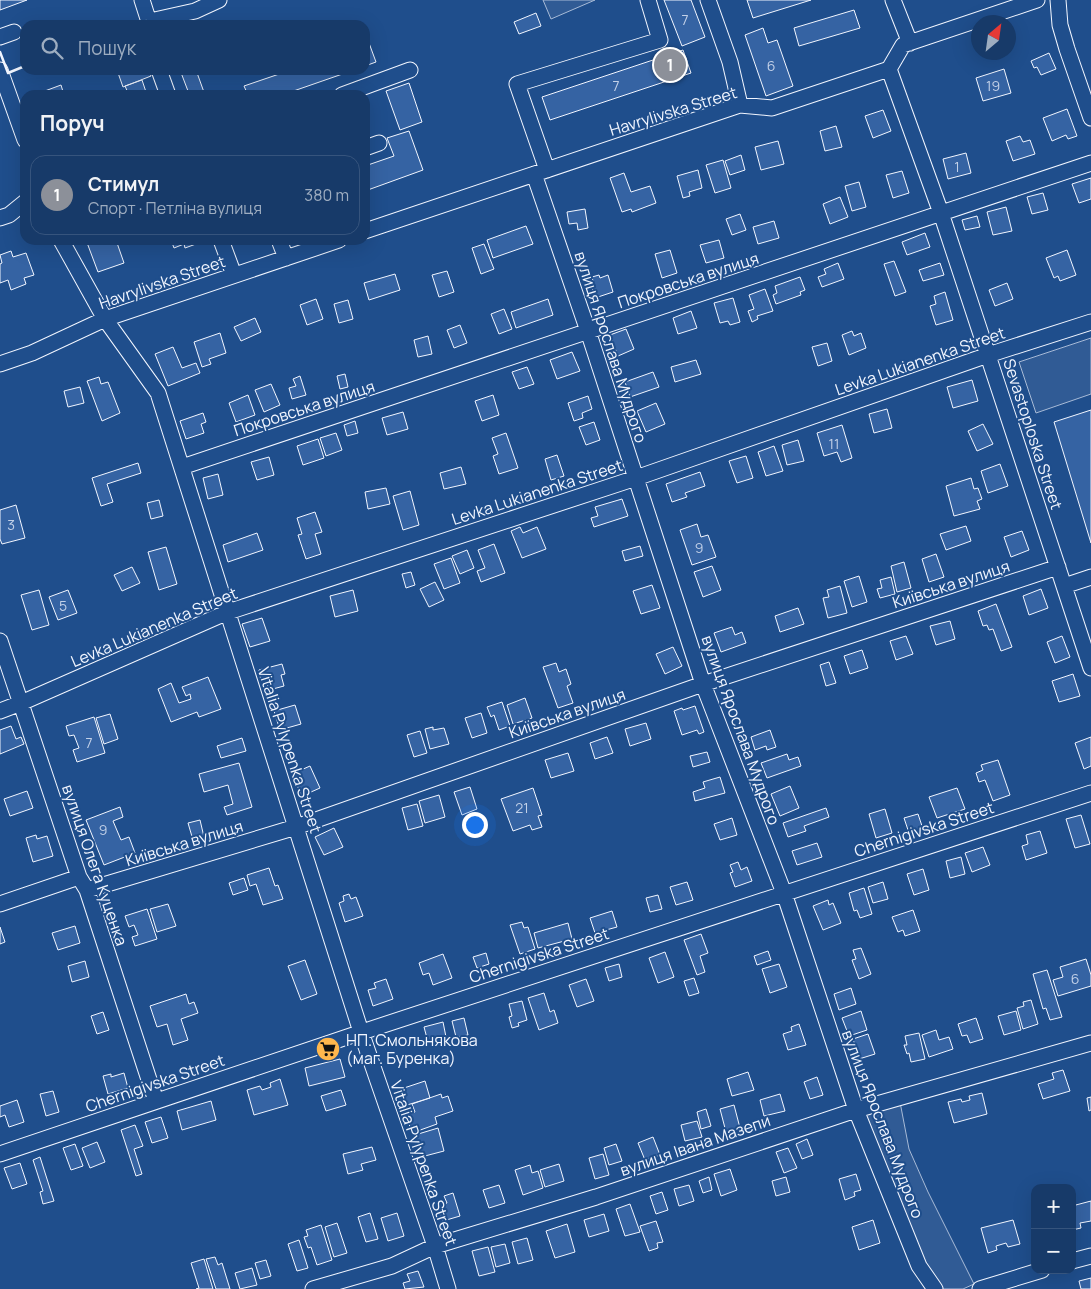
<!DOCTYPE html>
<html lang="uk">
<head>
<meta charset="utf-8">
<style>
	body { margin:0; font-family:Manrope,sans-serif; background:#244571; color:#f1f3f6 }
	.controls { position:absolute; right:15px; bottom:15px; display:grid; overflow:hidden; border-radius:10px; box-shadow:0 5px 20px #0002 }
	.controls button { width:45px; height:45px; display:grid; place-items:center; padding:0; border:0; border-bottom:1px solid #36547d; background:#173a69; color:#f1f3f6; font:25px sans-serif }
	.compass { position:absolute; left:971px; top:15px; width:45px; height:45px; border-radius:50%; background:#173a69; box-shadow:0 5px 20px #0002; rotate:29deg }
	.you { position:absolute; left:474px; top:824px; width:18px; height:18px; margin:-12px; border:4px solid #fff; border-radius:50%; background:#1a73e8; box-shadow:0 0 0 8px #1a73e833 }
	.badge { display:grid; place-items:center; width:32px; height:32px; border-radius:50%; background:#8c9099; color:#fff; font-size:16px; font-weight:700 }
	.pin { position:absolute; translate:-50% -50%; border:2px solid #fff; box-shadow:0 1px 5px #0006 }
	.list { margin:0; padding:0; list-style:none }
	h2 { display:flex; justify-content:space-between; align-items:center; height:65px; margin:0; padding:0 20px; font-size:21px }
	h2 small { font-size:16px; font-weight:400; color:#9eadc0 }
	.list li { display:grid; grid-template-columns:32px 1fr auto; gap:15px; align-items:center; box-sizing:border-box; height:80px; margin:0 10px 10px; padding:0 10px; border:1px solid #36547d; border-radius:15px }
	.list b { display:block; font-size:19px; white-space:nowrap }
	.list p { margin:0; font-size:16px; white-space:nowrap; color:#9eadc0 }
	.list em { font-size:16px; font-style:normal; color:#9eadc0 }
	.icon { flex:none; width:28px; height:28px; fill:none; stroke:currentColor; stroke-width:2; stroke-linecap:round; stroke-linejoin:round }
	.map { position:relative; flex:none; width:1091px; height:1289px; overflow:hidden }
	.search { position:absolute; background:#173a69; box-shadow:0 5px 20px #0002; left:20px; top:20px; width:350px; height:55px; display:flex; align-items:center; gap:12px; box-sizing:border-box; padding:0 18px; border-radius:15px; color:#9eadc0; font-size:19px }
	.panel { position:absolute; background:#173a69; box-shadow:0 5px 20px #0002; left:20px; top:90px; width:350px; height:155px; border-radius:15px }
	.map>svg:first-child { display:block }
	.built { fill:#305b95; stroke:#a8bbd7 }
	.building { fill:#3563a3; stroke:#f2f6ff }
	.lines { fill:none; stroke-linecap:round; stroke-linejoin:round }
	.minor-casing { stroke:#f2f6ff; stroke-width:17 }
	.minor { stroke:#1f4e8c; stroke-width:15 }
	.wall { stroke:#f2f6ff; stroke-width:2.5 }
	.labels { text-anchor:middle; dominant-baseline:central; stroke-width:4; stroke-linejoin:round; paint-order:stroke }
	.number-label { font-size:14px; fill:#c3d1e8 }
	.street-label { font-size:16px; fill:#f2f6ff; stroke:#1f4e8c }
	.poi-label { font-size:16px; fill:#f2f6ff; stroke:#1f4e8c; text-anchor:start }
</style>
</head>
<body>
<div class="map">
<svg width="1091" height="1289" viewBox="0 0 1091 1289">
	<rect width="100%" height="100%" fill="#1f4e8c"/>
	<!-- built -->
	<path class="built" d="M543 0H595L551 19Z
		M1091 338V394L1036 413 1019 362Z
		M900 1102 909 1149 928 1192 974 1284 963 1289H940L923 1264 861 1112Z"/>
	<!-- building -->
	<path class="building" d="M0 0H27L0 10Z
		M664 0H691L705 37 682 46Z
		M747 0H811L753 18Z
		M854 10 860 28 799 46 794 28Z
		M536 13 541 26 519 34 514 22Z
		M763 28 768 43 777 40 793 86 766 96 745 35Z
		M369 43 376 62 365 66V44Z
		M683 50 691 73 550 120 542 97Z
		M1049 53 1056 69 1041 75 1037 67 1034 68 1031 61Z
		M1004 69 1011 93 983 101 976 78Z
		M117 70H149L151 76 123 87Z
		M180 70H196L205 95H181V94L188 91Z
		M291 70H354L282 95H248L244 86Z
		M142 80 147 95H129L125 86Z
		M409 83 422 122 400 130 386 91Z
		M61 85 64 95H34Z
		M1067 109 1077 136 1068 139 1066 135 1052 141 1043 118Z
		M883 110 891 131 873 138 865 116Z
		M836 126 842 147 825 151 820 131Z
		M409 131 423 170 365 191V166L394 156 387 138Z
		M1020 136 1023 142 1030 140 1035 154 1013 161 1006 141Z
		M778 141 784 164 761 170 755 147Z
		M966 153 971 173 948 179 943 159Z
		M741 155 745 170 730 175 725 161Z
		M723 160 731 188 715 193 706 165Z
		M698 170 702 188 689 192 690 196 683 198 677 176Z
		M902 171 909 193 893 198 886 175Z
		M624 173 631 192 650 186 656 203 632 212 631 209 622 212 610 178Z
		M1091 178V199L1079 203 1072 184Z
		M859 182 866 207 852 211 845 186Z
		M1043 193 1048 210 1032 214 1027 197Z
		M840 197 848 217 830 224 823 204Z
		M1006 207 1012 231 993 235 987 212Z
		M585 209 588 228 578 230 577 223 569 224 567 212Z
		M740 214 746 230 732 235 726 219Z
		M977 216 980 227 965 230 962 220Z
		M774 221 779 238 758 244 753 227Z
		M526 226 533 244 493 258 487 240Z
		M925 233 930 247 907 255 902 242Z
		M86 240H116L124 263 98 272Z
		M171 240H207L185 248 184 244 174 248Z
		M719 240 724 258 706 263 700 245Z
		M484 244 494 269 481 274 472 248Z
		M670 250 677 273 662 278 655 254Z
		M1067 250 1076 275 1060 281 1058 276 1054 278 1046 258Z
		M11 251 13 257 26 253 34 275 24 278 26 284 11 290 8 280 0 283V264L2 263 0 255Z
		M894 261 906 292 895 296 884 264Z
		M838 263 844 279 822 287 818 277 826 274 824 269Z
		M940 263 944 275 923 281 919 270Z
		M447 271 454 292 439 297 432 275Z
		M395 274 400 290 369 300 364 283Z
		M599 275 600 278 608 275 613 292 595 298 590 281H593L592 277Z
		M800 277 805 290 800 292 801 295 776 304 773 295 777 293 775 286Z
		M1007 283 1013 299 995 306 989 290Z
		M765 289 773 311 757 316 758 319 752 322 748 311 754 309 749 295Z
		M945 292 953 320 936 325 930 306 936 304 934 296Z
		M733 298 740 322 730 325 728 321 720 323 714 303Z
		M316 299 323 319 307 325 300 305Z
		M548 299 553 315 516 328 511 312Z
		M348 300 353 319 339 323 334 304Z
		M504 309 512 329 499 334 491 314Z
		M691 311 697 328 678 334 673 318Z
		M255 318 261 332 241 341 234 327Z
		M460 325 467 343 454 348 447 330Z
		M626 329 634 349 618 356 610 335Z
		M852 331 854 336 861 333 866 348 849 355 842 335Z
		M220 333 226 353 209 359 211 364 202 367 194 342Z
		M428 336 432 354 418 357 414 340Z
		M827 343 832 361 818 366 812 347Z
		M173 347 182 368 196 363 200 373 168 386 155 354Z
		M572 352 580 371 557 379 550 360Z
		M696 360 701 374 675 382 671 367Z
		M527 367 534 384 519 389 512 372Z
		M653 372 659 387 630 397 625 382Z
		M345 374 348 387 340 389 337 376Z
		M300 376 306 395 292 399 289 388 296 386 293 379Z
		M99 377 101 384 108 382 120 413 102 421 87 381Z
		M972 380 978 401 953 408 947 387Z
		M271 384 280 405 264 412 255 390Z
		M80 387 84 403 68 407 64 391Z
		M248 395 255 415 236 422 229 403Z
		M493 395 499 415 482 421 475 401Z
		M588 396 592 409 582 413 583 418 574 421 568 403Z
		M656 403 665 424 646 432 637 411Z
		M887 409 892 428 874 433 869 414Z
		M1091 410V543L1054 422Z
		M403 412 408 429 387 435 382 418Z
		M203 413 206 422 201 424 204 433 186 439 180 421Z
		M355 421 358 433 347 436 344 425Z
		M594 422 600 440 586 445 579 427Z
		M983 424 993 444 977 451 968 431Z
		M842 425 852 458 841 462 837 452 824 456 817 433Z
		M336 433 342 450 326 456 320 438Z
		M506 433 518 468 499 474 493 456 498 454 492 438Z
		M318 439 324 458 303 465 297 446Z
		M798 440 804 461 787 465 782 445Z
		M774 446 783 471 766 476 758 452Z
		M557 455 564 476 551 480 545 459Z
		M746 456 753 478 737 483 729 461Z
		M269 457 274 475 257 480 251 462Z
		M138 463 141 473 107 484 113 502 101 506 92 478Z
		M1000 464 1008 486 988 493 981 471Z
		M461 467 466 484 444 489 440 473Z
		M700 472 705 486 685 493 687 497 672 502 666 484Z
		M218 474 223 495 208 499 203 478Z
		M971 478 974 489 978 488 982 499 977 501 980 509 954 516 946 486Z
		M386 488 390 504 368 509 365 492Z
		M410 491 419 525 403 530 393 496Z
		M622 499 628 516 594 527 591 518 598 516 595 507Z
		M159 500 163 516 151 519 147 503Z
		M16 505 25 538 2 544 0 539V510Z
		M315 512 322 532 315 534 321 554 306 559 298 535 302 534 297 518Z
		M697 524 701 537 708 535 716 557 692 565 680 530Z
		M966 526 971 541 946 550 940 534Z
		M520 527 523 533 537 527 546 549 522 558 511 531Z
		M1022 531 1029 550 1011 557 1004 537Z
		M257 533 263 550 228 562 223 545Z
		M494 544 505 573 481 582 477 571 485 568 478 550Z
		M640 546 643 556 625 561 622 551Z
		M166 547 177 584 159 590 148 552Z
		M467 550 474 568 460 574 452 556Z
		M936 554 944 577 929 582 922 559Z
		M451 558 460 583 444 589 434 564Z
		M904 562 911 588 897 592 891 566Z
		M712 566 721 590 703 597 694 572Z
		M132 567 140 583 122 591 114 575Z
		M411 572 415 585 406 588 402 574Z
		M859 576 867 602 852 607 844 581Z
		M891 577 895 594 880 598 877 589 882 588 880 580Z
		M435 582 444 600 429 607 420 589Z
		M652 585 660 608 641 614 633 591Z
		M840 586 847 613 828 618 823 598 829 597 827 590Z
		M1041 589 1048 608 1029 615 1023 596Z
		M39 590 49 625 32 630 21 595Z
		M68 590 77 613 58 620 49 597Z
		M353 590 358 611 335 617 330 596Z
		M996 604 1012 647 1001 651 993 629 989 630 987 625 983 626 978 611Z
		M798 608 804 624 780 632 775 616Z
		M262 618 270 641 250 647 242 624Z
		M950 621 955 639 936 645 930 626Z
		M732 627 735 635 742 632 746 643 721 652 714 633Z
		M906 636 913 654 896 660 890 641Z
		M1062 636 1070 657 1055 663 1047 642Z
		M673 647 682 666 665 674 656 654Z
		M862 650 868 668 850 674 844 656Z
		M829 662 836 683 826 686 820 665Z
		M556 663 559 672 566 669 571 684 567 686 573 703 558 708 543 667Z
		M282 664 285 674 281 675 284 686 269 690 266 680 261 681 259 670Z
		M1073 674 1080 696 1059 702 1052 681Z
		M208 677 221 709 199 717 197 712 171 722 158 689 171 683 179 703 191 699 190 694 186 696 182 687Z
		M525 698 532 718 513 724 507 705Z
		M502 702 510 726 499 730 494 715 491 717 487 707Z
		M295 705 301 724 280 730 274 711Z
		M695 706 704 732 699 734 697 730 682 735 674 711 682 708 683 710Z
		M481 713 487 733 472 738 465 718Z
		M110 714 118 739 104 744 96 718Z
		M94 717 105 753 77 762 73 750 79 748 74 735 69 736 66 726Z
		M646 723 651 739 630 746 625 729Z
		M11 726 16 739 21 737 24 744 0 754V730Z
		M433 727V730L444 728 449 744 430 749 425 729Z
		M770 730 776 747 767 750 766 746 755 750 751 737Z
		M420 731 427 753 414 757 407 735Z
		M607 737 613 753 595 759 590 743Z
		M1091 737V766L1084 769 1075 743Z
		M242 738 246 751 221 758 217 746Z
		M707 752 710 762 693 767 690 756Z
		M568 753 574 771 551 778 545 760Z
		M787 754 789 760 798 757 801 766 767 778 761 763Z
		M998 760 1010 795 993 801 985 780 979 782 976 773 983 770 981 765Z
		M239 763 252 807 227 815 224 807 233 804 228 785 204 792 199 774Z
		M310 766 320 788 302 796 292 774Z
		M720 777 725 793 695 801 693 792 705 788 703 782Z
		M790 786 799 808 780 816 771 794Z
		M470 787 477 809 462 815 454 792Z
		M533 788 542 815 538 816 542 827 532 830 530 825 513 831 501 799Z
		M957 788 965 809 937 818 929 797Z
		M27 791 33 808 10 816 4 799Z
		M439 795 445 817 425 823 419 801Z
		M417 804 423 826 408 830 402 808Z
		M120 807 123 817 113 821 121 840 129 837 135 853 104 865 86 820Z
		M826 808 829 817 804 826 806 831 788 837 783 823Z
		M885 809 892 833 876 838 869 814Z
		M918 814 923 829 909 833 904 818Z
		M1081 815 1090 844 1075 848 1066 819Z
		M732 818 737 835 720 840 714 824Z
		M200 820 204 837 193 840 188 823Z
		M334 828 343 847 324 855 315 837Z
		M1040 831 1047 853 1026 860 1022 846 1028 844 1026 835Z
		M36 835 37 839 47 836 53 856 33 862 26 838Z
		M817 843 822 857 797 865 792 851Z
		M983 847 990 865 972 872 965 853Z
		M961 857 965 874 950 878 946 861Z
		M738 862 741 870 747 867 752 881 735 887 730 873 733 872 730 865Z
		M269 868 275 886 278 885 283 899 263 905 256 884 250 886 247 875Z
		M923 869 929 890 914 895 907 874Z
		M244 878 248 890 233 895 229 883Z
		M687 882 693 900 676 905 670 887Z
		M883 882 888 899 873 903 868 887Z
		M864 888 872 914 860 918 857 910 854 911 849 893Z
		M349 894 351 899 356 897 363 916 345 922 339 903 344 901 343 896Z
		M658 895 662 909 650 912 646 898Z
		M828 900 829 905 833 903 841 923 823 930 813 906Z
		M168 904 176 926 157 932 150 909Z
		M147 909 157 939 135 946 132 937 138 935 134 925 129 927 125 916Z
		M913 910 920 931 905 936 903 930 898 932 892 917Z
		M612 911 617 927 595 933 590 918Z
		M522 922 524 928 528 927 535 949 520 954 510 925Z
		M568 923 572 939 538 948 534 933Z
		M75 926 80 943 58 950 52 933Z
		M0 927 5 942 0 944Z
		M701 934 708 953 700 956 705 972 697 975 684 940Z
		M861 948 871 974 859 979 852 960 856 959 853 950Z
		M768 951 771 960 757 965 754 956Z
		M665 952 674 977 658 983 649 958Z
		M486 953 489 964 477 968 473 957Z
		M443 954 452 978 433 985 429 973 423 975 419 963Z
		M1086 959 1091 975V986L1058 996 1053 980 1063 977 1060 967Z
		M305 960 317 994 301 1000 288 966Z
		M85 961 89 977 72 982 68 966Z
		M619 964 622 977 609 981 605 968Z
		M779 964 787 987 770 993 762 969Z
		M1047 970 1062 1017 1050 1020 1046 1008 1043 1009 1033 974Z
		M694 978 699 993 689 996 684 981Z
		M386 979 393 999 373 1006 368 990 376 988 374 983Z
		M586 979 594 1001 577 1007 569 985Z
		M851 988 856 1004 839 1010 834 994Z
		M544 993 550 1012 554 1010 558 1023 539 1030 528 998Z
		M186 994 189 1004 194 1002 198 1013 181 1019 188 1040 173 1045 167 1024 157 1027 150 1006Z
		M1031 1000 1038 1024 1023 1029 1017 1008 1024 1006 1023 1002Z
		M522 1001 527 1020 518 1023 519 1026 512 1028 509 1017 512 1016 509 1004Z
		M861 1011 867 1030 849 1036 842 1018Z
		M1016 1011 1021 1030 1004 1035 998 1016Z
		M103 1012 109 1030 97 1034 91 1016Z
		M464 1018 468 1035 456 1037 452 1021Z
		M976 1018 983 1039 970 1043 967 1035 962 1036 958 1024Z
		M443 1022 446 1037 428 1042 424 1027Z
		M799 1024 806 1045 788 1050 783 1034 792 1031 791 1027Z
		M936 1030 939 1040 949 1037 953 1049 929 1057 922 1035Z
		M919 1033 925 1059 911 1062 909 1053 907 1054 904 1045H907L905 1036Z
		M868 1034 875 1054 859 1059 853 1039Z
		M340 1059 345 1077 309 1086 305 1068Z
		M1063 1070 1070 1091 1043 1099 1038 1084 1054 1079 1052 1073Z
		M748 1072 754 1090 732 1096 727 1079Z
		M124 1073 128 1088 108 1094 103 1076 111 1074V1077Z
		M817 1077 823 1095 810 1099 804 1082Z
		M280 1079 288 1105 254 1115 247 1090 260 1086 262 1090 271 1087 270 1083Z
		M425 1081 430 1098 407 1105 401 1089Z
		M341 1090 346 1105 326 1111 321 1096Z
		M53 1091 59 1112 46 1116 40 1094Z
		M982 1093 987 1114 954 1123 948 1102 961 1099 962 1102 970 1100 969 1096Z
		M441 1094 442 1098 448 1096 453 1111 435 1117 437 1124 412 1133 406 1115 415 1112 412 1104Z
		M780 1094 785 1111 764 1116 760 1100Z
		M1091 1097V1110L1089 1111 1087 1098Z
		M17 1100 24 1122 9 1127 5 1115 0 1117V1106Z
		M211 1101 216 1120 182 1130 177 1111Z
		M734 1105 740 1128 726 1132 720 1109Z
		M706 1109 711 1126 701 1129 697 1112Z
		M161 1117 168 1138 152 1143 145 1122Z
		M697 1121 702 1137 685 1141 681 1125Z
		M135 1125 143 1146 134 1149 142 1174 136 1176 121 1130Z
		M438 1128 444 1151 421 1157 415 1135Z
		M653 1137 660 1155 645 1160 638 1143Z
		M807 1139 813 1155 802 1159 796 1144Z
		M97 1142 105 1162 90 1168 82 1148Z
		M75 1144 83 1166 71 1170 63 1148Z
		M616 1144 622 1161 609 1165 604 1148Z
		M372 1147 376 1160 361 1164 363 1170 348 1174 343 1154Z
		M788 1148 797 1168 784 1173 776 1152Z
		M603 1154 609 1175 595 1179 589 1158Z
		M40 1157 54 1201 43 1204 40 1192 43 1191 33 1160Z
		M20 1163 27 1184 12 1189 4 1168Z
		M559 1164 564 1181 545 1187 540 1170Z
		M530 1165 532 1173 538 1171 543 1188 523 1195 515 1170Z
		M730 1169 737 1190 721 1196 714 1174Z
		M856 1174 861 1190 854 1192 855 1196 845 1200 839 1179Z
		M709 1177 712 1190 703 1193 699 1181Z
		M786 1177 790 1192 776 1196 772 1181Z
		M499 1185 505 1203 489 1208 483 1190Z
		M689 1185 694 1201 679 1206 674 1189Z
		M662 1192 668 1210 656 1214 650 1196Z
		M453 1193 460 1216 443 1221 438 1206 447 1203 444 1196Z
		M1091 1201V1221L1080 1223 1081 1228 1072 1230V1206Z
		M630 1204 640 1232 625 1236 616 1209Z
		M370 1213 378 1239 366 1242 358 1217Z
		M397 1213 404 1236 388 1241 381 1218Z
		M604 1214 609 1231 589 1237 584 1220Z
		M873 1220 880 1243 859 1250 852 1227Z
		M1013 1220 1020 1244 1008 1247 1006 1243 996 1246 997 1250 988 1253 981 1228Z
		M656 1221 663 1242 657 1243 658 1248 649 1251 640 1226Z
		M337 1223 347 1253 334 1257 325 1227Z
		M567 1224 575 1252 555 1258 546 1231Z
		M321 1225 332 1260 317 1265 311 1247 308 1248 304 1237 308 1236 306 1230Z
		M527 1238 533 1260 518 1264 512 1242Z
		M299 1240 308 1268 297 1271 288 1244Z
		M505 1244 510 1263 496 1267 491 1247Z
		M488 1247 495 1272 479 1276 472 1251Z
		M215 1257 218 1265 222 1263 230 1289H216L206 1259Z
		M204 1259 213 1289H196L199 1288 191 1263Z
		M266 1260 271 1276 260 1279 255 1263Z
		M252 1268 257 1285 240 1289 235 1273Z
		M418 1271 424 1287 405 1289 403 1283 410 1281 407 1274Z
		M1091 1278V1289H1081L1079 1281Z"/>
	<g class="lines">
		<!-- minor casing -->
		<g class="minor-casing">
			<path id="minor" d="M142 0 150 25
				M708 0 730 62 740 105
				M893 0 910 43
				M1058 0 1060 25 1067 49 1091 118
				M150 21 195 11 219 0
				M0 37 14 32
				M889 69 941 213 1091 668
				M0 70 25 140
				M159 70 168 95
				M342 95 410 70
				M365 148 379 143
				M547 170 517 84 660 40 648 0
				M534 174 588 331 703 684 784 893 856 1110 919 1266 935 1289
				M0 218 9 215 25 202
				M365 231 740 105 772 108 889 69 903 45 1037 0
				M61 240 105 319 158 393 361 1032 435 1246 448 1289
				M221 240 234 275
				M279 240 286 258
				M0 364 32 353 105 319 339 240
				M182 467 1091 163
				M1064 586 1091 577
				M0 641 79 877 87 890 156 1101
				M0 711 21 703 228 612 636 478 988 355 1091 322
				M87 890 296 827 703 684 1058 567
				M0 904 79 877
				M0 1154 353 1035 1091 793
				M1072 1261 1091 1256
				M313 1289 392 1266 435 1246 596 1197 856 1110 1091 1043
				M980 1289 1042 1270"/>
		</g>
		<!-- minor -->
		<use href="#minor" class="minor"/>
		<!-- wall -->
		<path class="wall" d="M138 25 146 21
			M0 52 8 73 25 66"/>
	</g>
	<!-- icons -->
	<defs>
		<g id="supermarket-disc" transform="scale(1.25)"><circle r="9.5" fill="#ffb74d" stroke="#1f4e8c"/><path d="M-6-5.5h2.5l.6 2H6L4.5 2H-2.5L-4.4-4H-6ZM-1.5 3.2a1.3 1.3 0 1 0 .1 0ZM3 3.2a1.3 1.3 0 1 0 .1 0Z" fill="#111"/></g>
	</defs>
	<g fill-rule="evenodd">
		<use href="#supermarket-disc" x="328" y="1049"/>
	</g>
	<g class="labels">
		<!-- number labels -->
		<g class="number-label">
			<text x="685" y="19">7</text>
			<text x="771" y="65">6</text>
			<text x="616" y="85">7</text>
			<text x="993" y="85">19</text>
			<text x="957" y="166">1</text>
			<text x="834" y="443">11</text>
			<text x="11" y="524">3</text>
			<text x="699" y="547">9</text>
			<text x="63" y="605">5</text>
			<text x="89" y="742">7</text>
			<text x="522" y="807">21</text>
			<text x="103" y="829">9</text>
			<text x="1075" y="978">6</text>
		</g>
		<!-- street labels -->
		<g class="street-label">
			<text transform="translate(673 111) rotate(-17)">Havrylivska Street</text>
			<text transform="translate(688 280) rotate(-18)">Покровська вулиця</text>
			<text transform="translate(162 282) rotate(-19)">Havrylivska Street</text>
			<text transform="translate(611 347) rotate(72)">вулиця Ярослава Мудрого</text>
			<text transform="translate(920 361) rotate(-19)">Levka Lukianenka Street</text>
			<text transform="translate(304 408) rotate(-18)">Покровська вулиця</text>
			<text transform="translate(1033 434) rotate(72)">Sevastoploska Street</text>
			<text transform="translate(537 492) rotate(-18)">Levka Lukianenka Street</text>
			<text transform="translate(951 584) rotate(-18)">Київська вулиця</text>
			<text transform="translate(154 627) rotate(-23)">Levka Lukianenka Street</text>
			<text transform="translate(567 713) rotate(-19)">Київська вулиця</text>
			<text transform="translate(741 730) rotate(70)">вулиця Ярослава Мудрого</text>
			<text transform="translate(290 750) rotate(72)">Vitalia Pylypenka Street</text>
			<text transform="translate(924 829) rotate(-18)">Chernigivska Street</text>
			<text transform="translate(184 843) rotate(-17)">Київська вулиця</text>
			<text transform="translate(95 865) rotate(71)">вулиця Олега Куценка</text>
			<text transform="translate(539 955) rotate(-18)">Chernigivska Street</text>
			<text transform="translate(155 1083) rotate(-19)">Chernigivska Street</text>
			<text transform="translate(883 1124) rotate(69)">вулиця Ярослава Мудрого</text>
			<text transform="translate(695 1145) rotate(-19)">вулиця Івана Мазепи</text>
			<text transform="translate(424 1163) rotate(71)">Vitalia Pylypenka Street</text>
		</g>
		<!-- poi labels -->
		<g class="poi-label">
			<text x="346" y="1040">НП. Смольнякова<tspan x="346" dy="18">(маг. Буренка)</tspan></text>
		</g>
	</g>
</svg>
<div class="controls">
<button>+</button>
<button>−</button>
</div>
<svg class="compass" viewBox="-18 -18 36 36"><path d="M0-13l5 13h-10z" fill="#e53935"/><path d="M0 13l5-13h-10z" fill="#9eadc0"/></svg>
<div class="you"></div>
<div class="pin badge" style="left:670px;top:65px">1</div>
<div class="search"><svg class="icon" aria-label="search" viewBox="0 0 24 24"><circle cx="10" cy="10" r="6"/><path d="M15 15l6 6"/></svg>Пошук</div>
<section class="panel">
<h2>Поруч<small></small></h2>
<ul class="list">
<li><span class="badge">1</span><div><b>Стимул</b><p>Спорт · Петліна вулиця</p></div><em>380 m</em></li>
</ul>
</section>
</div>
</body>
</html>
